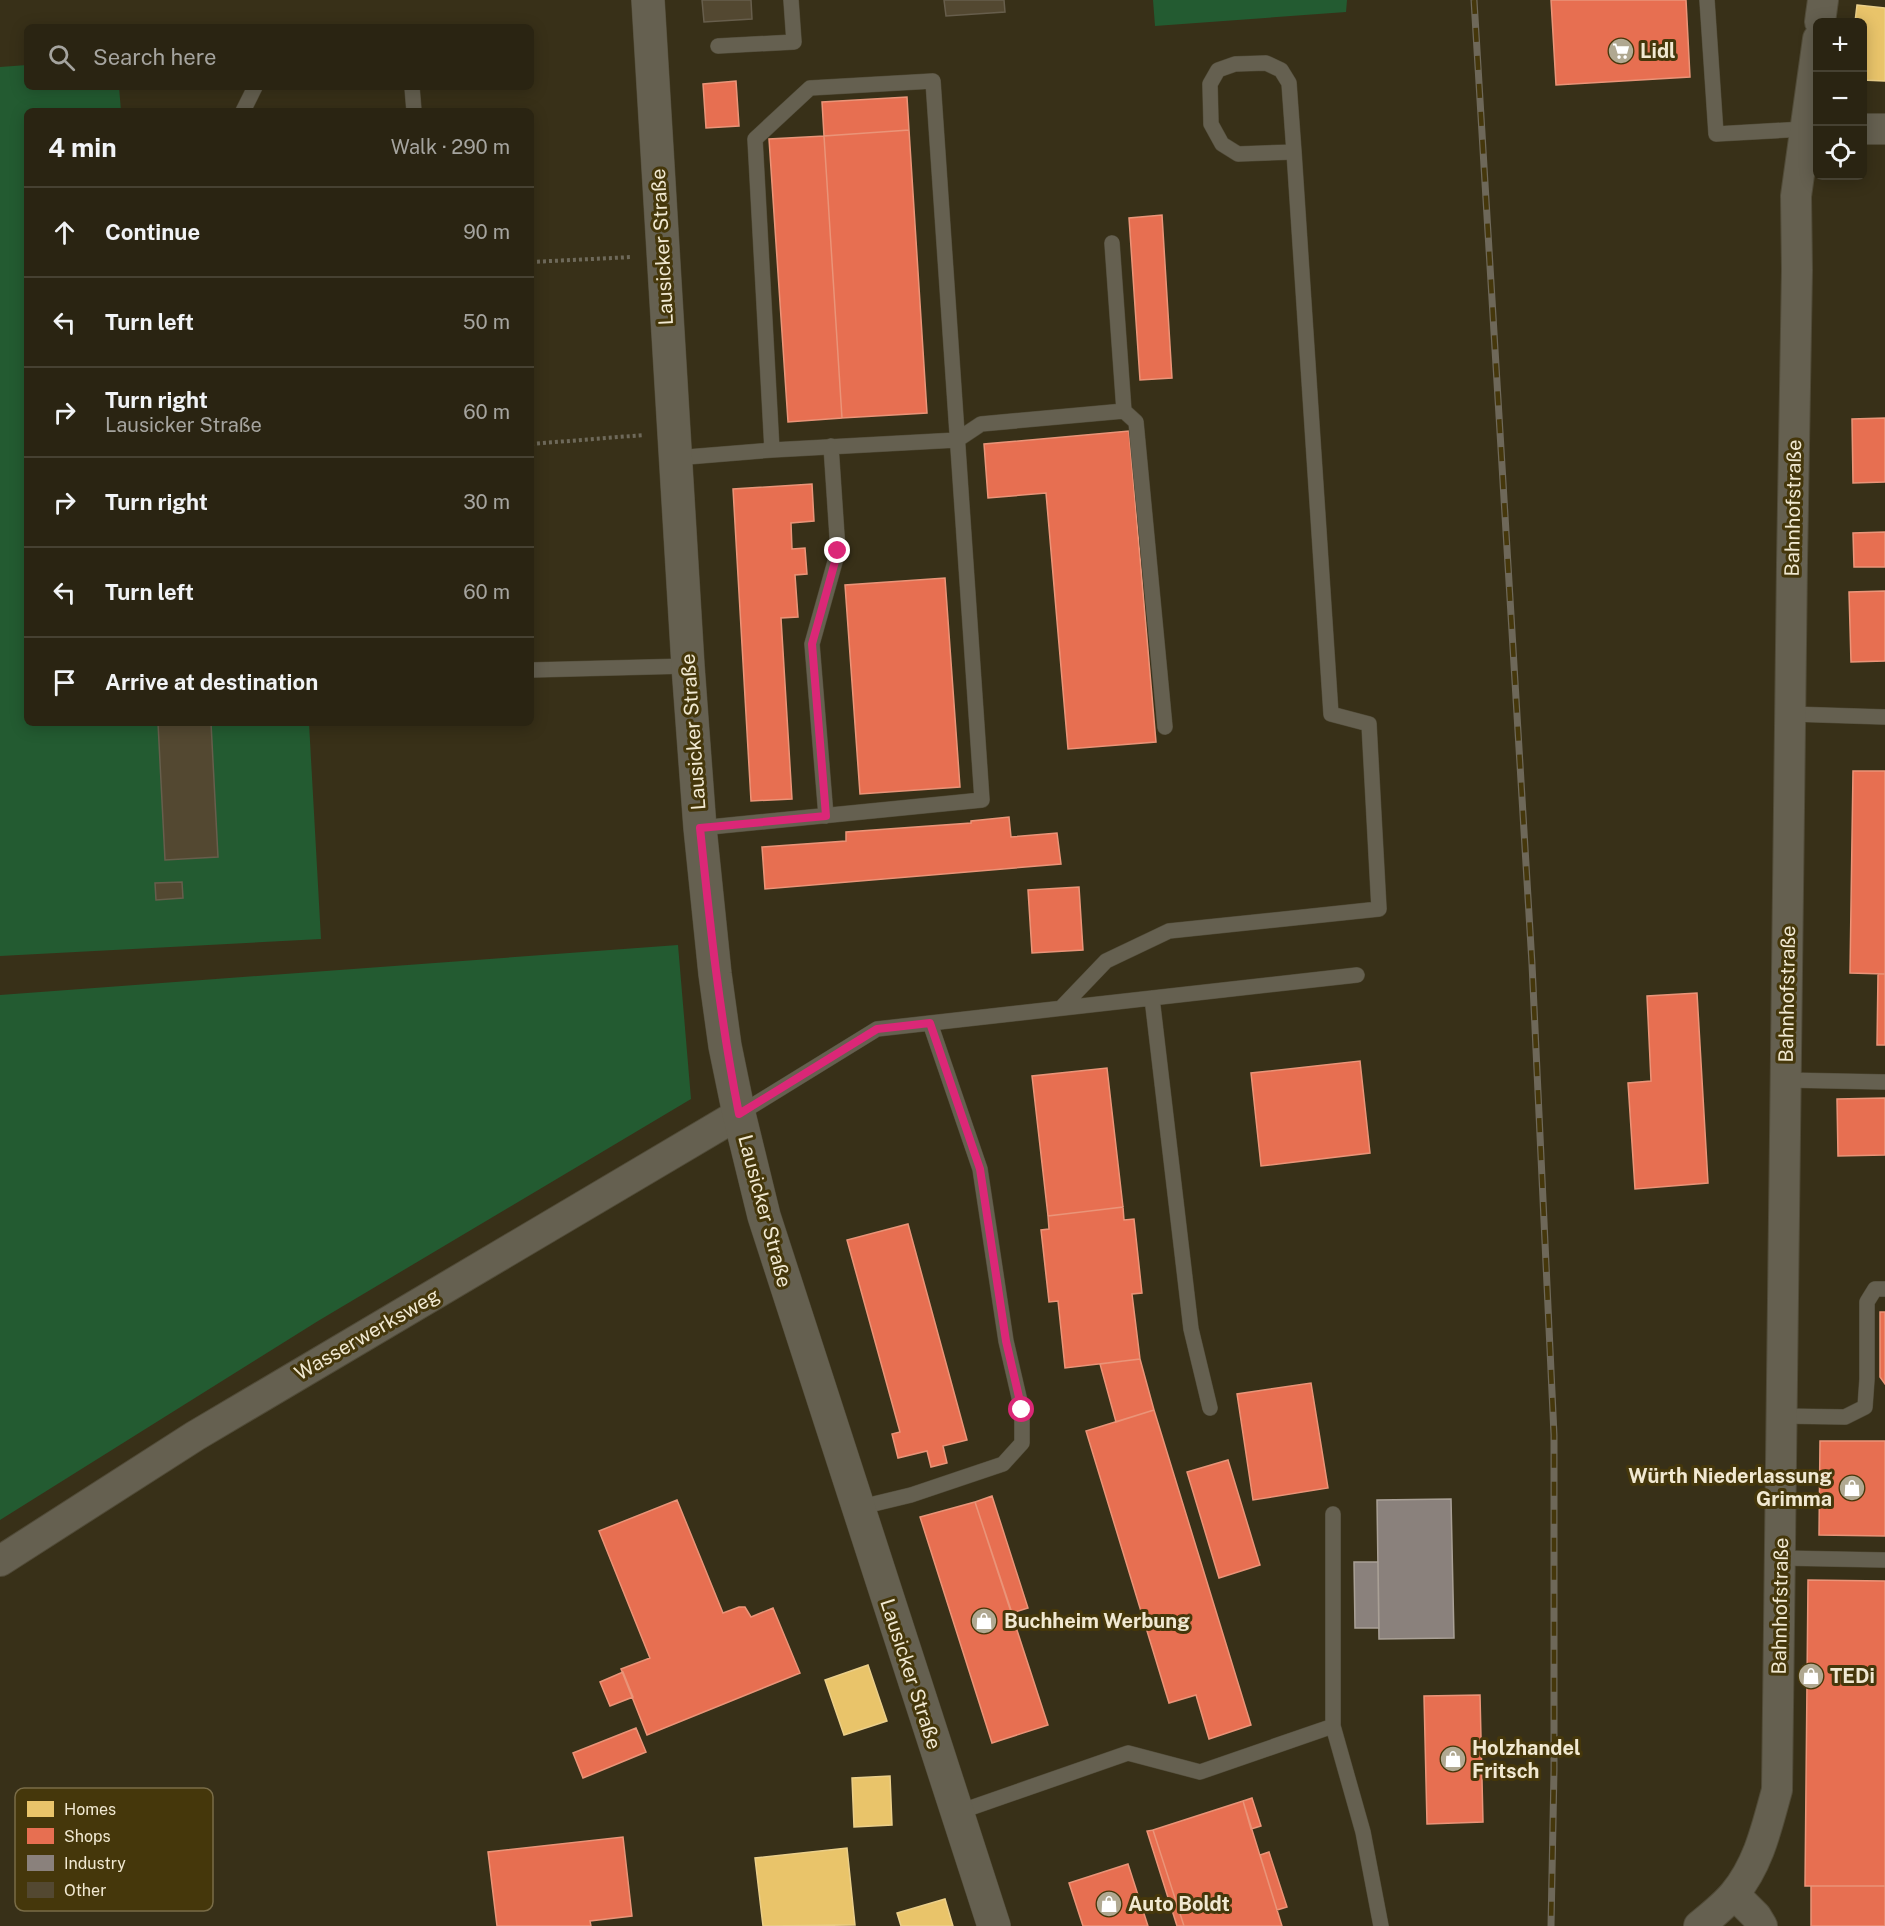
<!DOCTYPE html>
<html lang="en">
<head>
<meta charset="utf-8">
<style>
	body { margin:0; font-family:"Public Sans",sans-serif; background:#322c1b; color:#f1f3f6 }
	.controls { position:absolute; right:18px; top:18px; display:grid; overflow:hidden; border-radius:9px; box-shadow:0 3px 15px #0003 }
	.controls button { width:54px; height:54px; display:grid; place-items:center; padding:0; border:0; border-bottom:2px solid #464132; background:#2a2412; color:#f1f3f6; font:30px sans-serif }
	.stop { position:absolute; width:18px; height:18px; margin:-14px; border:4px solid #db2777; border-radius:50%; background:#fff }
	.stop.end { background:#db2777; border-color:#fff; box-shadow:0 2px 6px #0008 }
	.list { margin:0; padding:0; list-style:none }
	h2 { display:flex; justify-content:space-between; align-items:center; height:78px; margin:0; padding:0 24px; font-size:26px }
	h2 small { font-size:20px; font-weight:400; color:#a5a49f }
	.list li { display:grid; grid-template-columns:39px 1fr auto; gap:18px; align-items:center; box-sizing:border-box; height:90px; padding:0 24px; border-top:2px solid #464132 }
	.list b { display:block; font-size:22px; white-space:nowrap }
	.list p { margin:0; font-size:20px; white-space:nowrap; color:#a5a49f }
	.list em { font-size:20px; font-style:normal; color:#a5a49f }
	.icon { flex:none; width:33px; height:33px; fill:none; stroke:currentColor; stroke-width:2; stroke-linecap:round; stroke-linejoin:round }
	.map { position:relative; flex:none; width:1885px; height:1926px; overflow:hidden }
	.search { position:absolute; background:#2a2412; box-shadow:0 3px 15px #0003; left:24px; top:24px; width:510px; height:66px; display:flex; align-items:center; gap:15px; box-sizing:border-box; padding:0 21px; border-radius:9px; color:#a5a49f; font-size:22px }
	.panel { position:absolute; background:#2a2412; box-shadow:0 3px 15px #0003; left:24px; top:108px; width:510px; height:618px; border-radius:9px }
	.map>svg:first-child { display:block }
	.green { fill:#235b31 }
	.homes { fill:#e9c46a; stroke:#ebcf89; stroke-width:1.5 }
	.shops { fill:#e76f51; stroke:#ea9478; stroke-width:1.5 }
	.industry { fill:#8a817c; stroke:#a9a096; stroke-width:1.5 }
	.building { fill:#534831; stroke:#675e4c; stroke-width:1.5 }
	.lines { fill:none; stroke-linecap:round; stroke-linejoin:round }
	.lane-casing { stroke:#514b38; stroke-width:16 }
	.street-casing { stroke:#514b38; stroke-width:32 }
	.secondary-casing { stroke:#514b38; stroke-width:34 }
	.path { stroke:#6e695a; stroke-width:4; stroke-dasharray:3 3; stroke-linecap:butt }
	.lane { stroke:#656050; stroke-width:15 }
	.street { stroke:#656050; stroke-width:30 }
	.secondary { stroke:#656050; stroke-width:33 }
	.rail-casing { stroke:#6e6859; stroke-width:7 }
	.rail { stroke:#45370b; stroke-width:4.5; stroke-dasharray:14; stroke-linecap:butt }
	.route { stroke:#db2777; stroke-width:8 }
	.labels { text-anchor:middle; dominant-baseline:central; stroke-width:6; stroke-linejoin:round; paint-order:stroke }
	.poi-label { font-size:20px; font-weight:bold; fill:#f1e9d2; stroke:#45370b; text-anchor:start }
	.street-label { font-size:20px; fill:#f1e9d2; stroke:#45370b }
	.key { fill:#45370b; stroke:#796c47; stroke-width:1.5 }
	.key-label { font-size:16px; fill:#f1e9d2 }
</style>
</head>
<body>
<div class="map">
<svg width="1885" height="1926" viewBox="0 0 1885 1926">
	<rect width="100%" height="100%" fill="#383018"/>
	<!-- green -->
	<path class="green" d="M1153 0H1347L1346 12 1155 26Z
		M27 65V87H119L121 111H27V723H309L321 939 0 956V67Z
		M678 945 691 1099 318 1321 0 1520V995Z"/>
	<!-- homes -->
	<path class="homes" d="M1857 5 1885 8V81L1862 80V22H1855Z
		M868 1665 887 1721 844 1735 825 1680Z
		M890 1776 892 1825 854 1827 852 1778Z
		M847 1848 855 1925 763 1926 755 1858Z
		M945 1899 953 1926H901L897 1913Z"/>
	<!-- shops -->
	<path class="shops" d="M1551 0H1686L1690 77 1556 85Z
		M736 81 739 126 706 128 703 84Z
		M907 97 909 130 824 136 822 102Z
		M909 130 927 413 842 418 824 136Z
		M824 136 842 418 788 422 769 139Z
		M1162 215 1172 378 1140 380 1129 218Z
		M1885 418V482L1853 483 1852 419Z
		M1129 431 1156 742 1068 749 1046 493 988 498 984 444Z
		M812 484 814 521 791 523 792 549 805 548 807 574 795 575 798 617 781 618 792 799 751 801 733 489Z
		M1885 532V567H1854L1853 533Z
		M945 578 960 787 860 794 845 585Z
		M1885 591V661L1851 662 1849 592Z
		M1853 771H1885V974L1850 973Z
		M1009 817 1011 837 1057 833 1061 864 765 889 762 847 846 841V832L971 823V821Z
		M1079 887 1083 950 1032 953 1028 890Z
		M1878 974H1885V1045H1877Z
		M1697 993 1708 1183 1635 1189 1628 1083 1651 1081 1647 996Z
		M1360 1061 1370 1153 1261 1166 1251 1073Z
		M1107 1068 1123 1207 1048 1216 1032 1076Z
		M1885 1098V1155L1838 1156 1837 1099Z
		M1123 1207 1124 1220 1134 1219 1142 1293 1132 1294 1140 1359 1065 1368 1058 1301 1049 1302 1041 1230 1049 1229 1048 1216Z
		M908 1224 967 1440 943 1446 947 1463 931 1467 927 1451 898 1458 892 1434 900 1432 847 1240Z
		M1880 1312H1885V1384L1880 1377Z
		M1140 1359 1154 1410 1116 1422 1100 1364Z
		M1311 1383 1328 1488 1253 1500 1237 1394Z
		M1154 1410 1251 1725 1209 1739 1196 1695 1169 1703 1086 1431Z
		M1820 1441H1885V1536L1819 1535Z
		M1228 1460 1260 1565 1219 1578 1187 1472Z
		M992 1496 1028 1608 1012 1613 975 1502Z
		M677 1500 723 1613 739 1607H745L751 1617 773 1608 800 1673 647 1735 621 1669 650 1658 599 1531Z
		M975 1502 1048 1725 992 1743 920 1517Z
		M1808 1580 1885 1581V1886H1805Z
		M623 1672 633 1697 610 1706 600 1682Z
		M1480 1695 1483 1822 1427 1824 1424 1696Z
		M636 1728 646 1752 583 1778 573 1753Z
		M1252 1798 1261 1826 1251 1829 1243 1801Z
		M1243 1801 1282 1926H1184L1153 1830Z
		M1153 1830 1184 1926H1177L1147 1831Z
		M623 1837 632 1916 590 1921 591 1926H497L488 1852Z
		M1269 1852 1287 1907 1277 1910 1260 1855Z
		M1128 1864 1148 1926H1083L1069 1883Z
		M1811 1886H1885V1926H1811Z"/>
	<!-- industry -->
	<path class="industry" d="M1451 1499 1454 1638 1379 1639 1377 1500Z
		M1354 1562H1378L1379 1628H1355Z"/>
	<!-- building -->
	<path class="building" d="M702 0H751L752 19 704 22Z
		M944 0H1004L1005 12 946 16Z
		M158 723H211L218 857 165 860Z
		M182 882 183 898 156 900 155 883Z"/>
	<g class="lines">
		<!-- lane casing -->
		<g class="lane-casing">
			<path id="lane" d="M1707 0 1716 134 1804 129
				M718 46 794 42 791 0
				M412 87 414 111
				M243 111 255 87
				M1124 411 1136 422 1165 727
				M772 450 957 440 981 424 1124 411 1112 243
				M675 458 772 450 755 139 810 88 933 81 982 800 700 828
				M531 670 688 666
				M1791 714 1885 717
				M826 816 812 644 838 551 831 446
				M1152 998 1191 1329 1210 1408
				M1061 1008 1106 961 1169 931 1379 909 1369 724 1331 714 1294 152 1289 83 1281 70 1266 63 1235 64 1218 70 1210 84 1211 124 1222 144 1238 154 1294 152
				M1786 1080 1885 1082
				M739 1114 877 1029 1357 975
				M1781 1416 1845 1417 1865 1407 1867 1379V1302L1875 1289H1885
				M857 1508 911 1495 1003 1464 1022 1443V1410L1006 1341 980 1169 930 1023
				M1333 1514V1726L1363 1832 1381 1926
				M1781 1558 1885 1560
				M956 1813 1128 1753 1200 1772 1333 1726"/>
		</g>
		<!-- street casing -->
		<g class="street-casing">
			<path id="street" d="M1820 22 1823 0
				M1862 129H1885
				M0 1561 195 1436 739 1114
				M1734 1894 1756 1916 1762 1926
				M1699 1926C1711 1916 1724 1906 1734 1894 1759 1864 1767 1826 1777 1790L1792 563 1797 270 1796 196 1818 39"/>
		</g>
		<!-- secondary casing -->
		<g class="secondary-casing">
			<path id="secondary" d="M648 0 688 666 700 828 715 974 725 1046 739 1114 764 1216 994 1926"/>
		</g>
		<!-- path -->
		<path class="path" d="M531 262 632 257
			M531 444 644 435"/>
		<!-- lane -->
		<use href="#lane" class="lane"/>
		<!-- street -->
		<use href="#street" class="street"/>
		<!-- secondary -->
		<use href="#secondary" class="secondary"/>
		<!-- rail casing -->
		<g class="rail-casing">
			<path id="rail" d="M1474 0 1532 964 1554 1435V1770L1551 1926"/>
		</g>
		<!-- rail -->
		<use href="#rail" class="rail"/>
	</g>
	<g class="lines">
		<!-- route -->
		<path class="route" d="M838 551 812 644 826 816 700 828C710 925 720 1019 739 1114L877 1029 930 1023 980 1169 1006 1341 1022 1410"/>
	</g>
	<!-- icons -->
	<defs>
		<g id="supermarket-disc" transform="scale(1.35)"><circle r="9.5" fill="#b0a891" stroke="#45370b"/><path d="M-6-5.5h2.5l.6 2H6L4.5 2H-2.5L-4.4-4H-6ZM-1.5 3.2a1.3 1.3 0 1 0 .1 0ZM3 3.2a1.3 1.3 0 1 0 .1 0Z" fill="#fff"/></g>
		<g id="shop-disc" transform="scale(1.35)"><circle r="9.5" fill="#b0a891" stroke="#45370b"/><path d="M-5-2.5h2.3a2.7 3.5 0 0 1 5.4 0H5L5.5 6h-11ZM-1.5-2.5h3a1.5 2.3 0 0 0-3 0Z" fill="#fff"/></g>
	</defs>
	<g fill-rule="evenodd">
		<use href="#supermarket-disc" x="1621" y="51"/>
		<use href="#shop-disc" x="1852" y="1488"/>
		<use href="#shop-disc" x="984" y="1621"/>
		<use href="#shop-disc" x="1811" y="1676"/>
		<use href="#shop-disc" x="1453" y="1759"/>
		<use href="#shop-disc" x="1109" y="1904"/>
	</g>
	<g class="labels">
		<!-- poi labels -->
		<g class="poi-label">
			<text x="1640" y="51">Lidl</text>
			<text x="1832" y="1476" text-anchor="end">Würth Niederlassung<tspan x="1832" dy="23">Grimma</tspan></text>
			<text x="1004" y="1621">Buchheim Werbung</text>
			<text x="1830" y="1676">TEDi</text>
			<text x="1472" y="1748">Holzhandel<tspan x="1472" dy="23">Fritsch</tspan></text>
			<text x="1128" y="1904">Auto Boldt</text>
		</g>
		<!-- street labels -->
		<g class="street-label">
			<text transform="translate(662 247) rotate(-93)">Lausicker Straße</text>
			<text transform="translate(1793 508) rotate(-89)">Bahnhofstraße</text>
			<text transform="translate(693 732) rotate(-94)">Lausicker Straße</text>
			<text transform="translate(1787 994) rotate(-89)">Bahnhofstraße</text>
			<text transform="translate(765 1211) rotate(75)">Lausicker Straße</text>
			<text transform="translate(367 1334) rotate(-30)">Wasserwerksweg</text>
			<text transform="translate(1780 1606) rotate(-89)">Bahnhofstraße</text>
			<text transform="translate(911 1674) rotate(72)">Lausicker Straße</text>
		</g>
	</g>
	<!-- legend -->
	<rect x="15" y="1788" width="198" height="123" rx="9" class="key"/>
	<rect x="27" y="1801" width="27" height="16" fill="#e9c46a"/>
	<rect x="27" y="1828" width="27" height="16" fill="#e76f51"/>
	<rect x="27" y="1855" width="27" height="16" fill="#8a817c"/>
	<rect x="27" y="1882" width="27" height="16" fill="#534831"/>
	<g class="key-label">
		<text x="64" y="1815">Homes</text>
		<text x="64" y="1842">Shops</text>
		<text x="64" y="1869">Industry</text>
		<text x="64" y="1896">Other</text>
	</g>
</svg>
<div class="controls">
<button>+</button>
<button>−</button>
<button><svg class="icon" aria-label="locate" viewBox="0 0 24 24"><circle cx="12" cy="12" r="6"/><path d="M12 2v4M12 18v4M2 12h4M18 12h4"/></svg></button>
</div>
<div class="stop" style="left:1022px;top:1410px"></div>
<div class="stop end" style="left:838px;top:551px"></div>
<div class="search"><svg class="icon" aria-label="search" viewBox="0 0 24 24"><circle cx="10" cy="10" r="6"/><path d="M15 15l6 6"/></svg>Search here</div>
<section class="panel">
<h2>4 min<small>Walk · 290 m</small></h2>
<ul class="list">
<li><svg class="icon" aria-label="ahead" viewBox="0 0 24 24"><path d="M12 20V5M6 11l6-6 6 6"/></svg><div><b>Continue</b></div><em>90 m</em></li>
<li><svg class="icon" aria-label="left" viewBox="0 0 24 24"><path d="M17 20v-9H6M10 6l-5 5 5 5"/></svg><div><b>Turn left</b></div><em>50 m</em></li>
<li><svg class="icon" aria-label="right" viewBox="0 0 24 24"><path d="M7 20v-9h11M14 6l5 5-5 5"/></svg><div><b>Turn right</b><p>Lausicker Straße</p></div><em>60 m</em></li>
<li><svg class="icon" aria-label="right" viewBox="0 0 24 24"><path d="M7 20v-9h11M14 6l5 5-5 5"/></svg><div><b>Turn right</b></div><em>30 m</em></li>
<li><svg class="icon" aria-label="left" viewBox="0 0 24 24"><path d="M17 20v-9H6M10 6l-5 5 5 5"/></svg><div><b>Turn left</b></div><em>60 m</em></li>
<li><svg class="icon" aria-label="arrive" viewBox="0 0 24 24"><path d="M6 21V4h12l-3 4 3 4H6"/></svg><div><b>Arrive at destination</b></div></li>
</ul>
</section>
</div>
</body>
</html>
